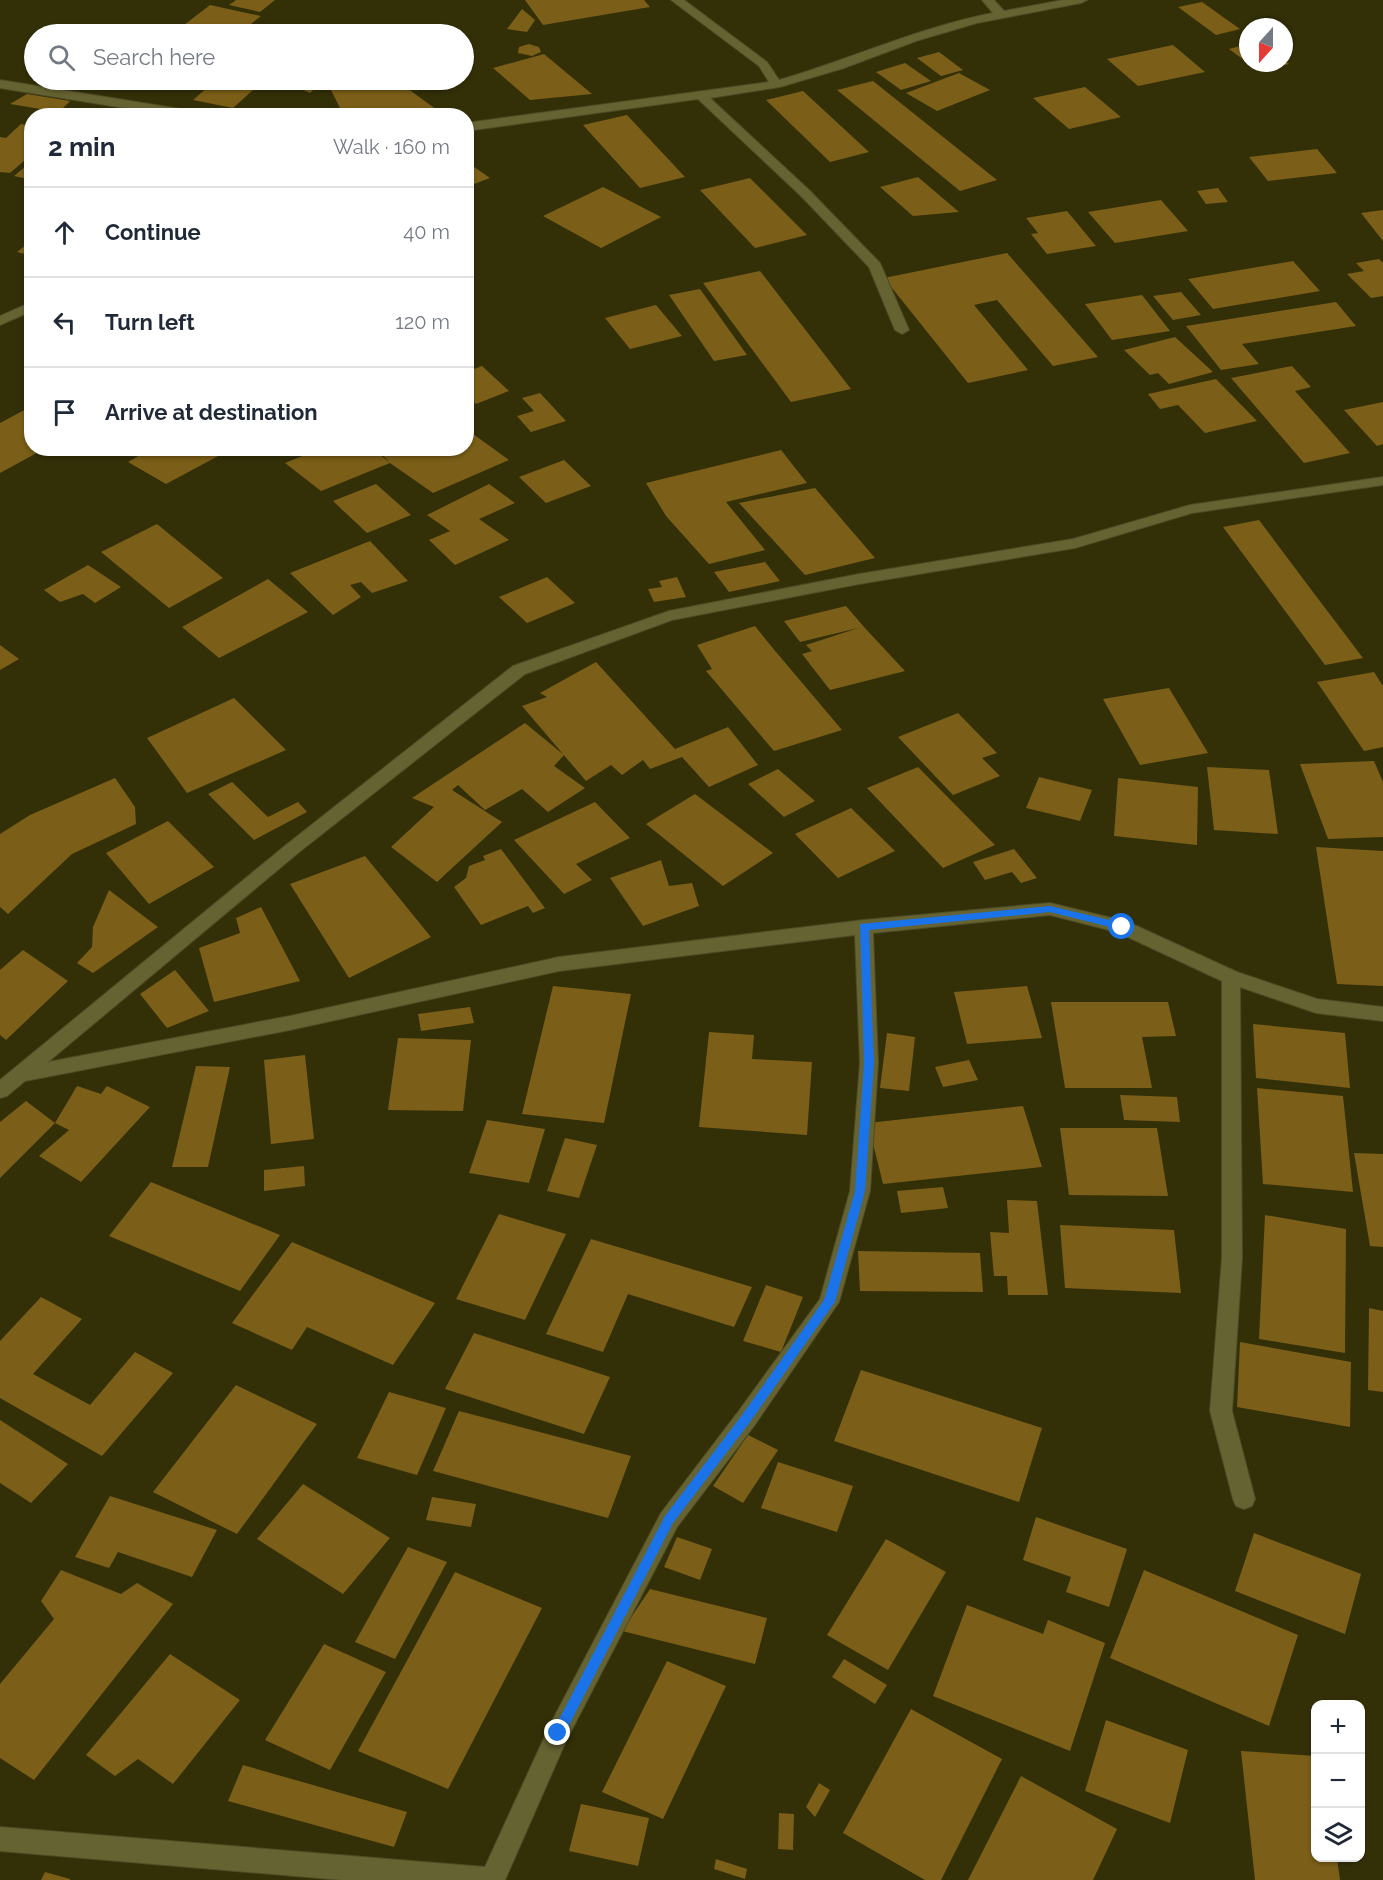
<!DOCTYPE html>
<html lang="en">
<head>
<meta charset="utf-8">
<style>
	body { margin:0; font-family:Raleway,sans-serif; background:#f6f6f7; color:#1f2937 }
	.controls { position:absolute; right:18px; bottom:18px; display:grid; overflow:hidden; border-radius:12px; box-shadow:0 2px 4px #0004 }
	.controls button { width:54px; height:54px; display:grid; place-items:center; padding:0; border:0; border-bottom:2px solid #e0e1e3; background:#fff; color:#1f2937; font:30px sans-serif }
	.compass { position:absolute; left:1239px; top:18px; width:54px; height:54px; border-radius:50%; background:#fff; box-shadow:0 2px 4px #0004; rotate:201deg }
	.stop { position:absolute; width:18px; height:18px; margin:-14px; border:4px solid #1a73e8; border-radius:50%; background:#fff }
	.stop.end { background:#1a73e8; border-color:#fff; box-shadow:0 2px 6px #0008 }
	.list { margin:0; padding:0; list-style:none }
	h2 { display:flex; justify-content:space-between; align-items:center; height:78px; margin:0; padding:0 24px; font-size:26px }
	h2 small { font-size:20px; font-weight:400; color:#747a83 }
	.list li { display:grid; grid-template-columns:39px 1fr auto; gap:18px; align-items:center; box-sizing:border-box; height:90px; padding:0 24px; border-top:2px solid #e0e1e3 }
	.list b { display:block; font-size:22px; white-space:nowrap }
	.list em { font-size:20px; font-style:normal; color:#747a83 }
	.icon { flex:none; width:33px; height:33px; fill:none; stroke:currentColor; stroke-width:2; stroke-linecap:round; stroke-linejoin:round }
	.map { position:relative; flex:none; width:1383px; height:1880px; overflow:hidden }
	.search { position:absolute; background:#fff; box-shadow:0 2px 4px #0004; left:24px; top:24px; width:450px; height:66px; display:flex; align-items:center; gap:15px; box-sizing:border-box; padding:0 21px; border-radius:33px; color:#747a83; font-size:22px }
	.panel { position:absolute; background:#fff; box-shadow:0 2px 4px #0004; left:24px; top:108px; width:450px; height:348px; border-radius:24px }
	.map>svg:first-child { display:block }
	.building { fill:#7b5e17 }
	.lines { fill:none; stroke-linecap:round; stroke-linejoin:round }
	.minor-casing { stroke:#4e4b25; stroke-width:2 }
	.minor { fill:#666332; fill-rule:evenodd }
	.route { fill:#1a73e8 }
</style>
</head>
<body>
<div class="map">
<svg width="1383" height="1880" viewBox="0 0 1383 1880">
	<rect width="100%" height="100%" fill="#333008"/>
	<!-- building -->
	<path class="building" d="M236 0H275L260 12 229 5Z
		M525 0H644L650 7 543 25Z
		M1202 2 1240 29 1216 35 1178 7Z
		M210 5 261 16 238 34H226L184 25Z
		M522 9 535 20 527 32 507 29Z
		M529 44 539 47 541 52 532 56 518 53 519 47Z
		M1248 44V63L1229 49Z
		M1173 45 1205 72 1138 86 1107 59Z
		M939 52 963 70 941 76 917 58Z
		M544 54 592 94 530 100 493 68Z
		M1284 60 1289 64 1260 71 1248 63H1284Z
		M905 63 931 81 901 90 876 72Z
		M959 73 990 90 937 111 906 93Z
		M216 80H264L233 108 193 100Z
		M292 80H324L310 93 288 83Z
		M354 80H396L437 110 406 116H344L328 84Z
		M873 81 997 180 960 191 837 90Z
		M1085 87 1121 117 1069 129 1033 98Z
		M803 91 869 152 830 162 766 100Z
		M27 94 70 101 59 112 10 104Z
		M627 115 685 177 640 188 583 125Z
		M21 124 32 126V154L10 173 0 172V137L6 138Z
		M1317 149 1337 173 1268 181 1249 157Z
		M32 161V180L14 176Z
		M470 164 490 178 466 187V165Z
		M918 177 959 212 913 216 880 187Z
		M750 178 807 235 755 248 700 190Z
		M603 187 661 217 601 248 543 216Z
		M1218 188 1228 202 1206 204 1197 191Z
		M1161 200 1188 231 1115 243 1088 212Z
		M1383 210V241L1361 213Z
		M1067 211 1096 246 1047 254 1031 234 1038 233 1026 218Z
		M32 240V256L17 252Z
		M1007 253 1098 357 1053 366 997 300 974 305 1028 370 968 383 884 278Z
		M1379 259 1383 263V296L1371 298 1347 274 1364 271 1356 263Z
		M1293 261 1320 291 1213 309 1188 279Z
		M760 271 851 389 791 402 703 283Z
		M700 289 747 355 714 361 669 295Z
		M1181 292 1201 315 1173 320 1153 296Z
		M1142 295 1170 331 1112 340 1085 304Z
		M1336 302 1356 326 1242 344 1259 364 1221 370 1186 326Z
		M656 305 682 336 630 349 605 318Z
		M1175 337 1213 372 1169 384 1158 373 1150 375 1124 350Z
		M482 366 509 391 476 404 466 395V372Z
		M1292 366 1311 387 1295 391 1350 453 1304 463 1231 378Z
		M1216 379 1257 421 1205 433 1178 405 1160 409 1148 394Z
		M540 393 566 421 531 432 517 416 534 411 522 398Z
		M1383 402V444L1377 446 1344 410Z
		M32 406V448H46L0 473V423Z
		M469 431 509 460 433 493 390 463 376 448H423L419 451 426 448H466V432Z
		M152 448H211L222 454 166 484 128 462Z
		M322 448H372L390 463 321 491 285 463Z
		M781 450 807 483 726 502 765 550 709 564 666 516 646 483Z
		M564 460 591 486 546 503 519 477Z
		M376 484 411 515 367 533 333 501Z
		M489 484 515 503 479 519 509 540 455 565 429 540 450 531 427 515Z
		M815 488 875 558 805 575 739 503Z
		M1259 520 1316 596 1363 658 1325 665 1223 527Z
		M157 524 223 578 169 608 101 552Z
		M370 541 408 581 372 593 361 582 350 585 361 597 333 615 290 573Z
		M765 562 780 581 729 592 714 572Z
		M88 565 121 587 95 603 83 594 60 602 44 590Z
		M547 577 575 603 527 623 499 597Z
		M677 577 686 597 654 602 648 589 662 587 659 581Z
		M268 579 308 612 219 658 182 627Z
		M846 606 864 627 905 671 830 690 802 654 812 651 806 645 858 628 800 642 784 621Z
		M755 626 771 646 842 730 774 751 706 671 712 669 697 645Z
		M0 645 19 659 0 670Z
		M596 662 675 749 728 727 758 765 709 787 682 757 650 769 643 760 622 775 611 765 586 781 522 706 547 697 540 693Z
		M1374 672 1383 686V747L1364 751 1317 682Z
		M1169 688 1208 753 1140 765 1103 699Z
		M234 698 286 750 187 793 147 738Z
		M958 713 997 753 982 758 1000 776 953 795 898 737Z
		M525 723 564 755 554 766 585 788 548 812 522 789 485 810 458 785 452 790 502 822 437 882 391 847 434 807 412 798Z
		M1374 761 1383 782V837L1328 839 1300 764Z
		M918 767 995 845 943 868 867 788Z
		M1207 767 1269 770 1278 834 1214 830Z
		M778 769 815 801 784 817 748 784Z
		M1039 777 1092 790 1080 821 1026 808Z
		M115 778 135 807 136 824 72 854 8 914 0 907V834L30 815Z
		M1118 778 1198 787 1197 845 1114 836Z
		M232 782 268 817 298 802 307 812 254 840 208 794Z
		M695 794 773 853 723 886 646 824Z
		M595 802 630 838 576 864 592 880 564 894 514 840Z
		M851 808 895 851 838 878 795 834Z
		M168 821 214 867 149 904 106 853Z
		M1316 847 1383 851V986L1337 984Z
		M501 849 545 908 533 913 528 906 481 925 454 887 466 878 469 866 485 860 483 856Z
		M1014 849 1037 878 1021 883 1012 872 985 880 973 862Z
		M365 856 431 937 349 978 290 884Z
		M661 860 669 886 692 883 699 906 643 926 610 878Z
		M109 890 158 927 93 973 77 963 92 947 93 927Z
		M261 907 300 981 214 1002 199 948 240 933 236 918Z
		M23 950 68 981 6 1040 0 1035V970Z
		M175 970 209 1011 167 1028 140 994Z
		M553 986 631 994 604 1123 522 1114Z
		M1027 986 1042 1038 967 1044 954 992Z
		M1051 1002H1168L1176 1036 1142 1037 1152 1088H1065Z
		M470 1007 474 1023 421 1031 418 1014Z
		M1253 1024 1345 1033 1350 1088 1256 1078Z
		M709 1032 754 1035 752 1059 812 1062 807 1135 699 1127Z
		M887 1033 915 1037 909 1091 880 1088Z
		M398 1038 471 1040 463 1111 388 1110Z
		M305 1055 314 1139 271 1144 264 1060Z
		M969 1060 978 1080 943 1087 935 1067Z
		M196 1066 230 1067 208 1167H172Z
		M77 1086 101 1094 107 1086 150 1107 81 1182 39 1156 69 1130 55 1123Z
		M1257 1088 1343 1096 1353 1192 1263 1184Z
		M1120 1095 1177 1097 1180 1122 1124 1120Z
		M26 1101 55 1123 0 1178V1122Z
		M1023 1106 1042 1167 883 1184 868 1123Z
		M487 1120 545 1129 529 1183 469 1173Z
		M1060 1128H1157L1168 1196 1069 1195Z
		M565 1138 597 1145 579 1198 547 1191Z
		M1354 1153 1383 1154V1247L1370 1246Z
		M304 1166 305 1186 264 1191V1170Z
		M151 1182 280 1235 240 1291 109 1236Z
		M943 1187 948 1208 901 1213 897 1191Z
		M1007 1200 1037 1201 1048 1295H1008L1007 1276H994L990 1232 1009 1233Z
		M499 1214 566 1234 525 1320 456 1299Z
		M1265 1215 1346 1229 1345 1353 1259 1339Z
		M1060 1225 1174 1230 1181 1293 1065 1288Z
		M591 1239 752 1287 734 1327 628 1294 603 1352 546 1334Z
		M292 1242 435 1303 393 1365 307 1327 292 1350 232 1323Z
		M858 1251 980 1253 983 1292 860 1291Z
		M766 1285 803 1297 781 1352 743 1341Z
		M41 1297 82 1319 33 1374 90 1405 135 1352 173 1373 102 1456 0 1398V1341Z
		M1369 1308 1383 1311V1392L1368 1390Z
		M474 1333 610 1377 584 1434 445 1389Z
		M1240 1342 1351 1362 1350 1427 1237 1407Z
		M861 1370 1042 1428 1019 1502 834 1441Z
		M236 1385 317 1424 237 1534 153 1492Z
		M389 1392 446 1408 417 1475 357 1458Z
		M459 1411 631 1456 608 1518 433 1471Z
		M0 1420 68 1464 31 1503 0 1483Z
		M748 1435 778 1450 743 1503 713 1486Z
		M778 1462 853 1486 837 1532 761 1508Z
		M303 1484 390 1538 343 1594 257 1539Z
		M110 1496 217 1530 192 1577 118 1552 109 1568 75 1557Z
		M432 1497 476 1504 471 1527 426 1520Z
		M1036 1517 1127 1549 1109 1607 1066 1592 1071 1577 1023 1560Z
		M1254 1533 1361 1574 1345 1634 1235 1591Z
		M677 1537 712 1549 700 1580 664 1567Z
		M886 1539 946 1572 888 1670 827 1635Z
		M408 1547 447 1562 395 1659 355 1642Z
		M61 1570 121 1594 137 1583 173 1604 34 1780 0 1758V1684L54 1619 41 1601Z
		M1144 1570 1298 1635 1269 1726 1110 1658Z
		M455 1572 542 1608 448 1789 358 1751Z
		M650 1589 767 1618 755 1664 622 1631Z
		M967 1605 1043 1634 1048 1620 1105 1643 1070 1751 933 1696Z
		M324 1644 386 1672 330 1770 265 1740Z
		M170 1654 240 1700 173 1784 138 1759 115 1776 86 1755Z
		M844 1659 887 1685 875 1704 832 1677Z
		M667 1661 726 1686 663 1819 602 1792Z
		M911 1709 1002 1759 941 1880H925L843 1833Z
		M1106 1720 1188 1750 1170 1823 1085 1791Z
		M1241 1751 1316 1756V1858H1337L1340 1880H1255Z
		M243 1765 407 1812 394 1847 228 1801Z
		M1021 1776 1117 1829 1093 1880H968Z
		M819 1783 830 1790 815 1817 806 1807Z
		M581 1804 649 1818 638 1866 569 1851Z
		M779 1813 794 1814 793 1850 778 1849Z
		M716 1859 747 1869 745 1879 714 1869Z
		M45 1872 70 1879V1880H41Z"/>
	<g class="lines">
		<!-- minor casing -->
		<g class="minor-casing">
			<path id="minor" d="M671 0H684L767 62 779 80C851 59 920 27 993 13L982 0H994L1004 11 1063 0H1087L1081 3 977 23 916 41 844 68 780 87 710 98 809 190 880 263 909 330 902 334 895 330 869 267 801 196 698 99 466 131V123L769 82 759 66Z
				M0 80 199 112 205 116H174L0 88Z
				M32 302V311L0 325V316Z
				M1383 477V485L1192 513 1075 548 859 584 672 620 525 674 298 853 48 1062 290 1016 559 957 864 920 1050 903 1128 922 1237 972 1317 999 1383 1007V1021L1316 1013 1240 987 1242 1258 1232 1411 1255 1499 1252 1506 1244 1509 1236 1506 1233 1499 1210 1411 1222 1258V981L1117 932 1050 915 873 933 878 1063 870 1191 839 1302 754 1426 677 1527 566 1741 505 1880H342L0 1851V1827L485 1867 550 1725 661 1513 738 1412 820 1299 850 1191 860 1063 855 935 559 971 290 1030 25 1081 7 1096 0 1098V1080L286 845 513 666 669 611 859 574 1073 539 1190 505Z"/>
		</g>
		<!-- minor -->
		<use href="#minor" class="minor"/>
	</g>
	<!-- route -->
	<path class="route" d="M1050 906 1122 923 1127 927 1122 930 1050 912 869 930 874 1063 865 1191 835 1302 750 1422 673 1523 563 1737 558 1739 554 1737 552 1733 554 1729 665 1516 742 1415 824 1300 855 1191 864 1063 860 924Z"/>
</svg>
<div class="controls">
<button>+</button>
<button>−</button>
<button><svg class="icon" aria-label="layers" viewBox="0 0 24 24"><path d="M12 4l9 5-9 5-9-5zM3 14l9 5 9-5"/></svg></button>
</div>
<svg class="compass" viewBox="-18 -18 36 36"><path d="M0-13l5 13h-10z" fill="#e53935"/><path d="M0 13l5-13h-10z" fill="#747a83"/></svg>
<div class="stop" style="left:1122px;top:927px"></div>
<div class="stop end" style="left:558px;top:1733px"></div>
<div class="search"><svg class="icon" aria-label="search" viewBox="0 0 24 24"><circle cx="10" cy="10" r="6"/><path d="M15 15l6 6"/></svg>Search here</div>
<section class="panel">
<h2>2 min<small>Walk · 160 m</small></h2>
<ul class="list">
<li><svg class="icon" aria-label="ahead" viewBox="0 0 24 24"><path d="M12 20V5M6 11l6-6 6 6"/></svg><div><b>Continue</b></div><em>40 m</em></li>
<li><svg class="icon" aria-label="left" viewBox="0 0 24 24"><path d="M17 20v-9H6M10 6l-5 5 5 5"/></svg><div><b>Turn left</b></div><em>120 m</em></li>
<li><svg class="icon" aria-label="arrive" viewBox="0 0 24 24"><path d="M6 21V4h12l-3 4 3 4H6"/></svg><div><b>Arrive at destination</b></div></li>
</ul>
</section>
</div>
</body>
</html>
